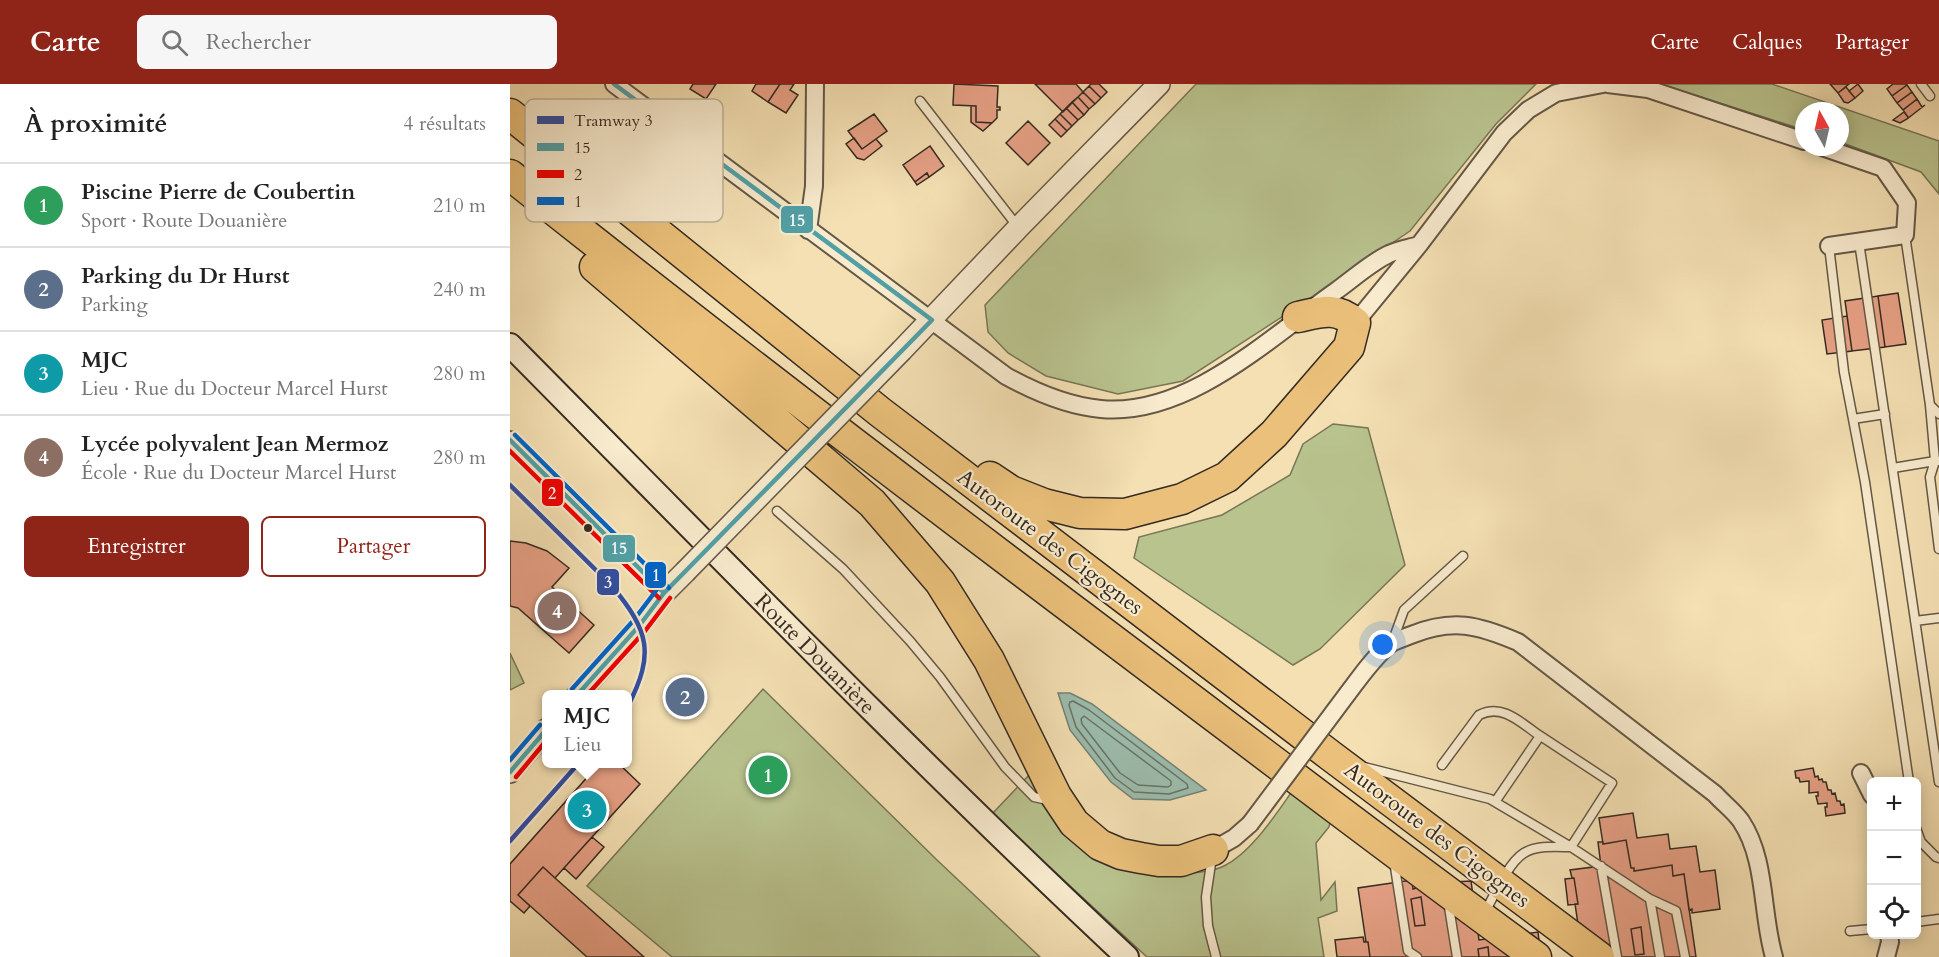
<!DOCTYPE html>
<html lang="fr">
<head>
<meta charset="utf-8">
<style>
	body { margin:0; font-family:Cardo,serif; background:#f6f6f6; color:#222 }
	.controls { position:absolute; right:18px; bottom:18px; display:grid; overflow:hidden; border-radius:9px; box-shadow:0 3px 15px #0003 }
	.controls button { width:54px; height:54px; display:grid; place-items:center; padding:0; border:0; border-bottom:2px solid #e0e0e0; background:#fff; color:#222; font:30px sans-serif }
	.compass { position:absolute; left:1285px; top:18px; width:54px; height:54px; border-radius:50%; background:#fff; box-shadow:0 3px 15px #0003; rotate:352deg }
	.you { position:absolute; left:873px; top:561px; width:21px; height:21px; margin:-15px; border:4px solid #fff; border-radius:50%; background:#1a73e8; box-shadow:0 0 0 9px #1a73e833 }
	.badge { display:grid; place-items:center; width:39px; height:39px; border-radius:50%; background:#8f2418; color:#fff; font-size:20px; font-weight:700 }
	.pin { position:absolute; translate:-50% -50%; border:3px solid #fff; box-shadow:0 2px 6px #0006 }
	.popup { position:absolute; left:32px; top:606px; width:90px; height:78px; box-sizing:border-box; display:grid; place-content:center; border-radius:9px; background:#fff; filter:drop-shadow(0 2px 4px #0005); font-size:20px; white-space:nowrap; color:#767676 }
	.popup b { font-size:22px; color:#222 }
	.popup::after { content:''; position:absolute; left:50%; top:100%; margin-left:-12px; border:12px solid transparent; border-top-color:#fff }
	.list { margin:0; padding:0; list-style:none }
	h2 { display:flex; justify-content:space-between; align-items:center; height:78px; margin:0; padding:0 24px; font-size:26px }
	h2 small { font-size:20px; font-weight:400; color:#767676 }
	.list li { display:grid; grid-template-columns:39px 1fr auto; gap:18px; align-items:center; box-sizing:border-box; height:84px; padding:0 24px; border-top:2px solid #e0e0e0 }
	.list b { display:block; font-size:22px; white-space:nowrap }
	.list p { margin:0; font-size:20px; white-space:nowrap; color:#767676 }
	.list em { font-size:20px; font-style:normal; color:#767676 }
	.actions { display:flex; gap:12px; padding:18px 24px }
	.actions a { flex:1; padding:14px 0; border:2px solid #8f2418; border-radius:9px; text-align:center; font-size:21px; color:#8f2418 }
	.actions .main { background:#8f2418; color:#fff }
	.icon { flex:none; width:33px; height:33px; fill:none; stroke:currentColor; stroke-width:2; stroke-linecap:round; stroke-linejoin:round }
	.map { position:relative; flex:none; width:1429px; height:873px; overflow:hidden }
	header { display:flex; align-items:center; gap:36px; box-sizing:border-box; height:84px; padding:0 30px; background:#8f2418; color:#fff }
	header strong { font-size:28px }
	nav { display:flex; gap:33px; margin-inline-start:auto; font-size:21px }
	.search { width:420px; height:54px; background:#f6f6f6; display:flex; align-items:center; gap:15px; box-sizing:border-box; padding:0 21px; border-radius:9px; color:#767676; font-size:22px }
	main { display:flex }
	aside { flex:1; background:#fff }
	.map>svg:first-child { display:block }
	.green { fill:#b9c38e; stroke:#777658; stroke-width:1.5 }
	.water { fill:#9cbdae; stroke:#738276; stroke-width:1.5 }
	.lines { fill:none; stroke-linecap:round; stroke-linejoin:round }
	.shore { stroke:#687468; stroke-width:1.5 }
	.building { fill:#e7a186; stroke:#352a22; stroke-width:1.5; fill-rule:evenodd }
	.service-casing { stroke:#655846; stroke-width:11 }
	.minor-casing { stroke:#655846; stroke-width:20 }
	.tertiary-casing { stroke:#655846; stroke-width:24 }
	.secondary-casing { stroke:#352a22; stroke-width:26 }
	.motorway-casing { stroke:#352a22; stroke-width:33 }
	.service { stroke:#f8ebce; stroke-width:8 }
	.minor { stroke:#f8ebce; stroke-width:16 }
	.tertiary { stroke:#f8ebce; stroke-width:21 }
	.secondary { stroke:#f8ebce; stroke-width:22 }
	.motorway { stroke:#eac07a; stroke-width:30 }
	.minor-bridge-casing { stroke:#655846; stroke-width:20; stroke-linecap:butt }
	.tertiary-bridge-casing { stroke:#655846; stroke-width:24; stroke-linecap:butt }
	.minor-bridge { stroke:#f8ebce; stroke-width:16 }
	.tertiary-bridge { stroke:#f8ebce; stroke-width:21 }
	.bus-1-casing { stroke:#f8ebce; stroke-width:9 }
	.bus-2-casing { stroke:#f8ebce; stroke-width:9 }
	.bus-3-casing { stroke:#f8ebce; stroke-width:9 }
	.bus-1 { stroke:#51a0a6; stroke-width:4.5 }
	.bus-2 { stroke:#f00000; stroke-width:4.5 }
	.bus-3 { stroke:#0064c8; stroke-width:4.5 }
	.tram-1-casing { stroke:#f8ebce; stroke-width:9 }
	.tram-1 { stroke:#324ea1; stroke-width:4.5 }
	.bus-dot { fill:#352a22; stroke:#f8ebce; stroke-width:2 }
	.labels { text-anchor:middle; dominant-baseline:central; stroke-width:4.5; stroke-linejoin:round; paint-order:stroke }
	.street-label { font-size:22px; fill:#352a22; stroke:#f8ebce }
	.key { fill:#f8ebce; stroke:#beb19a; stroke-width:1.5 }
	.key-label { font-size:16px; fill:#352a22 }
	.line-badge { stroke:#f8ebce; stroke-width:2 }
	.badge-label { font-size:16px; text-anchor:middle; font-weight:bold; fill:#fff }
</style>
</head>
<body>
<header>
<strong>Carte</strong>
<div class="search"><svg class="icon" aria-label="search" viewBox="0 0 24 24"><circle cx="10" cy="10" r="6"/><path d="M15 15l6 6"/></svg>Rechercher</div>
<nav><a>Carte</a><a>Calques</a><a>Partager</a></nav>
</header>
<main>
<aside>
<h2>À proximité<small>4 résultats</small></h2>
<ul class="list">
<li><span class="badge" style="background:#2e9e5b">1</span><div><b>Piscine Pierre de Coubertin</b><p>Sport · Route Douanière</p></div><em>210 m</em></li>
<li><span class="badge" style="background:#5c6f8a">2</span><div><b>Parking du Dr Hurst</b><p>Parking</p></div><em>240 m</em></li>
<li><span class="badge" style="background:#0f9aa8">3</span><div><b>MJC</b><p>Lieu · Rue du Docteur Marcel Hurst</p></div><em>280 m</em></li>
<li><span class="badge" style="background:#8d6e63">4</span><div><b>Lycée polyvalent Jean Mermoz</b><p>École · Rue du Docteur Marcel Hurst</p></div><em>280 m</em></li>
</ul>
<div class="actions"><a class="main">Enregistrer</a><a>Partager</a></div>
</aside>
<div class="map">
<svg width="1429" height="873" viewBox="0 0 1429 873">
	<rect width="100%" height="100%" fill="#f4e0b3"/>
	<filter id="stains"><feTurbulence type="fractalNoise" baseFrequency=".00333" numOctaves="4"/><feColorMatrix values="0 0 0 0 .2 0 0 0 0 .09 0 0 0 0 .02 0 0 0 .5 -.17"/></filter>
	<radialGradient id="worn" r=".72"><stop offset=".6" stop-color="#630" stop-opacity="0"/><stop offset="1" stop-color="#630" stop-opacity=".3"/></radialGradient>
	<!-- green -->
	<path class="green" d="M686 0H1026L986 40 900 147 795 218 673 297 608 310 536 292 498 269 478 248 475 221Z
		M1151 0H1262L1429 57V110L1411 88 1330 58V27H1294V46Z
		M823 340 858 344 895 481 810 565 783 581 624 474 629 453 712 431 780 391 793 360Z
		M0 569 14 599 0 606Z
		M253 605 428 777 530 873H162L77 802Z
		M520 690 655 790C673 789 697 790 714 782 741 769 766 730 783 706L822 730 819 743 806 759 811 816 825 798 827 827 808 834 814 873H637L482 730Z"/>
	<!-- water -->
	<path class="water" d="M548 609H560L582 620 696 706 660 716 623 715 601 698 560 646Z"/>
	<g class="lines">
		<!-- shore -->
		<path class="shore" d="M560 618 563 617 579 626 677 700 678 704 659 710 624 708 605 694 566 643 559 621Z
			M574 632 661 697V701L658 703 628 701 610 689 572 640 571 635Z"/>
	</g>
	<!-- building -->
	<path class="building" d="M183 0H206L196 15 180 5Z
		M246 0H270L258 18 242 7Z
		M270 0H284L280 6 288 11 276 29 258 18Z
		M444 0 488 2 487 23H490V26H487V34L482 39 466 38V22L443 21Z
		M525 0H566L573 8 553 28Z
		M581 0H589L597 8 591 14 579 2Z
		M1320 0H1339L1328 9Z
		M1348 0 1353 7 1345 14 1339 7Z
		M1383 0H1396L1397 1 1382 12 1377 5Z
		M1397 1 1402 8 1387 19 1382 12Z
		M579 2 591 14 585 20 573 8Z
		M1336 3 1345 14 1338 19 1334 18 1328 9Z
		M573 8 585 20 579 25 568 13Z
		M1402 8 1407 15 1393 26 1387 19Z
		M568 13 579 25 574 31 562 18Z
		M1407 15 1412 23 1415 21 1397 35 1398 33 1393 26Z
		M562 18 574 31 568 36 556 24Z
		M461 22H466V38L482 39 473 47 461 38Z
		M556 24 568 36 562 42 550 30Z
		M1394 28 1398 33 1397 35 1390 39 1383 36Z
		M364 30 377 47 352 65 338 47Z
		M550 30 562 42 557 47 545 35Z
		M545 35 557 47 551 53 539 41Z
		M518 37 540 59 518 81 496 59Z
		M344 54 352 65 366 55 372 62 354 76 347 74 336 60Z
		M420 62 434 82 419 93 417 89 405 98 393 81Z
		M417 89 419 93 407 101 405 98Z
		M1388 209 1396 260 1375 263 1368 212Z
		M1368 212 1375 263 1342 267 1335 217Z
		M1337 232 1342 267 1317 270 1312 236Z
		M0 457 16 459 37 467 59 484 42 503 84 541 59 569 8 524 0 522Z
		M89 680H109L130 700 45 794 33 783 8 811 20 822 14 829 0 817V780Z
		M1303 684 1305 693 1308 692 1309 696 1312 695 1313 698H1316L1318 706H1321L1322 710 1325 709 1327 717H1330L1331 721 1334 720 1335 729 1316 732 1315 723H1317V719L1308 720 1306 712H1308V708L1299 709V697L1290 698 1289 694H1286L1285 687Z
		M1123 729 1127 754 1158 750 1160 765 1186 762 1190 788 1205 786 1210 825 1182 829V825L1179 826 1174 790 1163 792 1162 781 1124 787V784H1121L1116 756 1093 760 1089 734Z
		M82 753 94 763 66 795 54 784Z
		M1116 756 1121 784H1124V787L1162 781 1163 792 1174 790 1186 873H1073L1065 820H1068L1064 794H1062L1060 786 1091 782 1088 758H1093V760ZM1131 843 1134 870 1125 871 1121 845Z
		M33 783 45 794 134 873H77L8 811Z
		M1064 794 1068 820 1058 821 1055 795Z
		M902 796 903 805 924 799 961 797 969 856 1028 848 1031 873H979L978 863 968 865 969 873H860L858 858H856L848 804ZM911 813 915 841 905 842 901 815Z
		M911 813 915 841 905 842 901 815Z
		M1131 843 1134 870 1125 871 1121 845Z
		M853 853 854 858H858L860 873H827L825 856Z
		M978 863 979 873H969L968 865Z"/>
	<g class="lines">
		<!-- service casing -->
		<g class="service-casing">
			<path id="service" d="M1411 0 1420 12
				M410 17 508 143
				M1395 151 1420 321 1429 330
				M1349 158 1429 698
				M1319 162 1334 288 1355 398 1399 698
				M1343 335 1375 330
				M1429 377H1425L1420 393 1429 465
				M1383 384 1425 377 1420 321
				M267 427 333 485 400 557 430 593 495 683 524 713 542 717
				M1405 537 1429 534
				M882 559 894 526 953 472
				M932 681 969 631C993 619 1011 639 1030 652L985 718
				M854 683 980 715 1061 763 1140 815 1150 873
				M1406 744 1411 758 1426 773 1429 774
				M702 773 696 813 698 842 706 873
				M884 777 898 867 907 873
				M1091 782 1107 873
				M1140 815 1166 827 1175 873
				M938 817 947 873
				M975 828C984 812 998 779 1014 769 1027 761 1046 763 1061 763L1102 699 1029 651
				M1406 838 1429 835
				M1340 847 1362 845"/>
		</g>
		<!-- minor casing -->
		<g class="minor-casing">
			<path id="minor" d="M104 0 496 292C525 308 557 322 591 325 678 333 759 254 826 207 843 195 860 179 879 170 888 166 899 164 909 161
				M1098 0 1138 5 1294 57
				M1312 63 1373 84 1397 119 1395 151 1319 162
				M298 146 304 102 305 0
				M845 239 909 161 994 49 1018 26 1046 9 1093 0
				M0 356 154 509
				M838 609C851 592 863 574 880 560 886 556 894 554 901 551 943 534 968 541 1008 558L1205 710C1213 719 1224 727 1231 737 1257 776 1251 829 1264 873
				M1351 689 1362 711
				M703 766 724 754 740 740
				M1376 873 1380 858 1379 850"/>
		</g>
		<!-- tertiary casing -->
		<g class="tertiary-casing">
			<path id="tertiary" d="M392 266 509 143 649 0
				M68 610 129 542 154 509 175 488
				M0 688 36 646"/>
		</g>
		<!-- secondary casing -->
		<g class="secondary-casing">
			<path id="secondary" d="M0 261C204 467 405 675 617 873"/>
		</g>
		<!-- motorway casing -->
		<g class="motorway-casing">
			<path id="motorway" d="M0 30 370 328 821 672 1089 873
				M0 91C201 251 405 407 611 562 749 666 886 771 1026 873
				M85 183 362 419 430 498 479 576 546 712 564 739 590 761 611 770 631 774 649 777H671L703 766
				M480 393 501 407 534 420 570 429 615 430 672 415 717 393 764 350 839 263 845 239C826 222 811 228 788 233"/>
		</g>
		<!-- service -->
		<use href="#service" class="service"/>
		<!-- minor -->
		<use href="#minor" class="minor"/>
		<!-- tertiary -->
		<use href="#tertiary" class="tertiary"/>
		<!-- secondary -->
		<use href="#secondary" class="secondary"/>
		<!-- motorway -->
		<use href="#motorway" class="motorway"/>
		<!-- minor-bridge casing -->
		<g class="minor-bridge-casing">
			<path id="minor-bridge" d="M740 740 838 609"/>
		</g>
		<!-- tertiary-bridge casing -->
		<g class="tertiary-bridge-casing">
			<path id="tertiary-bridge" d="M175 488 392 266"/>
		</g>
		<!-- minor-bridge -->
		<use href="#minor-bridge" class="minor-bridge"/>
		<!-- tertiary-bridge -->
		<use href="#tertiary-bridge" class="tertiary-bridge"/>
		<!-- bus-1 casing -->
		<g class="bus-1-casing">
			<path id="bus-1" d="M0 356 154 509
				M68 610 129 542 154 509 422 236 104 0
				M0 688 36 646"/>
		</g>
		<!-- bus-2 casing -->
		<g class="bus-2-casing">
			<path id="bus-2" d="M0 367 149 514
				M78 610 135 547 160 514
				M6 693 36 657"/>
		</g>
		<!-- bus-3 casing -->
		<g class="bus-3-casing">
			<path id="bus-3" d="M5 351 159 504
				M62 605 123 537 148 504
				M0 676 30 641"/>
		</g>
		<!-- bus-1 -->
		<use href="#bus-1" class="bus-1"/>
		<!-- bus-2 -->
		<use href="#bus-2" class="bus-2"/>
		<!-- bus-3 -->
		<use href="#bus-3" class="bus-3"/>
		<!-- tram-1 casing -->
		<g class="tram-1-casing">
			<path id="tram-1" d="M0 401 102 502C139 547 145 569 118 622
				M0 757 68 680"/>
		</g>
		<!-- tram-1 -->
		<use href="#tram-1" class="tram-1"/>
	</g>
	<!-- markers -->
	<circle class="bus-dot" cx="78" cy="444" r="5"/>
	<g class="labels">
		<!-- street labels -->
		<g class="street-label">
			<text transform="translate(540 458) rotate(37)">Autoroute des Cigognes</text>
			<text transform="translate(305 570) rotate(45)">Route Douanière</text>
			<text transform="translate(927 751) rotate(37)">Autoroute des Cigognes</text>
		</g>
	</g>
	<!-- legend -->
	<rect x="15" y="15" width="198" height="123" rx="9" class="key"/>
	<rect x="27" y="32" width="27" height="8" fill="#324ea1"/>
	<rect x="27" y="59" width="27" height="8" fill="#51a0a6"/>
	<rect x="27" y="86" width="27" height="8" fill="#f00000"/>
	<rect x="27" y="113" width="27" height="8" fill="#0064c8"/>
	<g class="key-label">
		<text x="64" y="42">Tramway 3</text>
		<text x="64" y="69">15</text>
		<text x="64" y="96">2</text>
		<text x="64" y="123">1</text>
	</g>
	<g class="line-badge">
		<rect x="270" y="121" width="34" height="29" rx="6" fill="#51a0a6"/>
		<rect x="31" y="394" width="23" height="29" rx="6" fill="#f00000"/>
		<rect x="92" y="450" width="34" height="29" rx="6" fill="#51a0a6"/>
		<rect x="134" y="477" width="23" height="28" rx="6" fill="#0064c8"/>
		<rect x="86" y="484" width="24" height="28" rx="6" fill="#324ea1"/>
	</g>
	<g class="badge-label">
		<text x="287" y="142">15</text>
		<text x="42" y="415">2</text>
		<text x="109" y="470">15</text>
		<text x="146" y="497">1</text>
		<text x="98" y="504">3</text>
	</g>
	<rect width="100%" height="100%" filter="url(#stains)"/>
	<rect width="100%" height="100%" fill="url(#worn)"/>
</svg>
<div class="controls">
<button>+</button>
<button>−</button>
<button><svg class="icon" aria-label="locate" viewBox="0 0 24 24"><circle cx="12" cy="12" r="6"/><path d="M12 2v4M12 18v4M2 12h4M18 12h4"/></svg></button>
</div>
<svg class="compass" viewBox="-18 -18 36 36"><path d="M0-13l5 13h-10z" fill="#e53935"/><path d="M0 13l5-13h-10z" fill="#767676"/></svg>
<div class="you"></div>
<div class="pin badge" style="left:258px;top:691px;background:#2e9e5b">1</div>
<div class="pin badge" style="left:175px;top:613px;background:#5c6f8a">2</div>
<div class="pin badge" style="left:77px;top:726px;background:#0f9aa8">3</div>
<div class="popup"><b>MJC</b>Lieu</div>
<div class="pin badge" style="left:47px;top:527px;background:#8d6e63">4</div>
</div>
</main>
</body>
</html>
